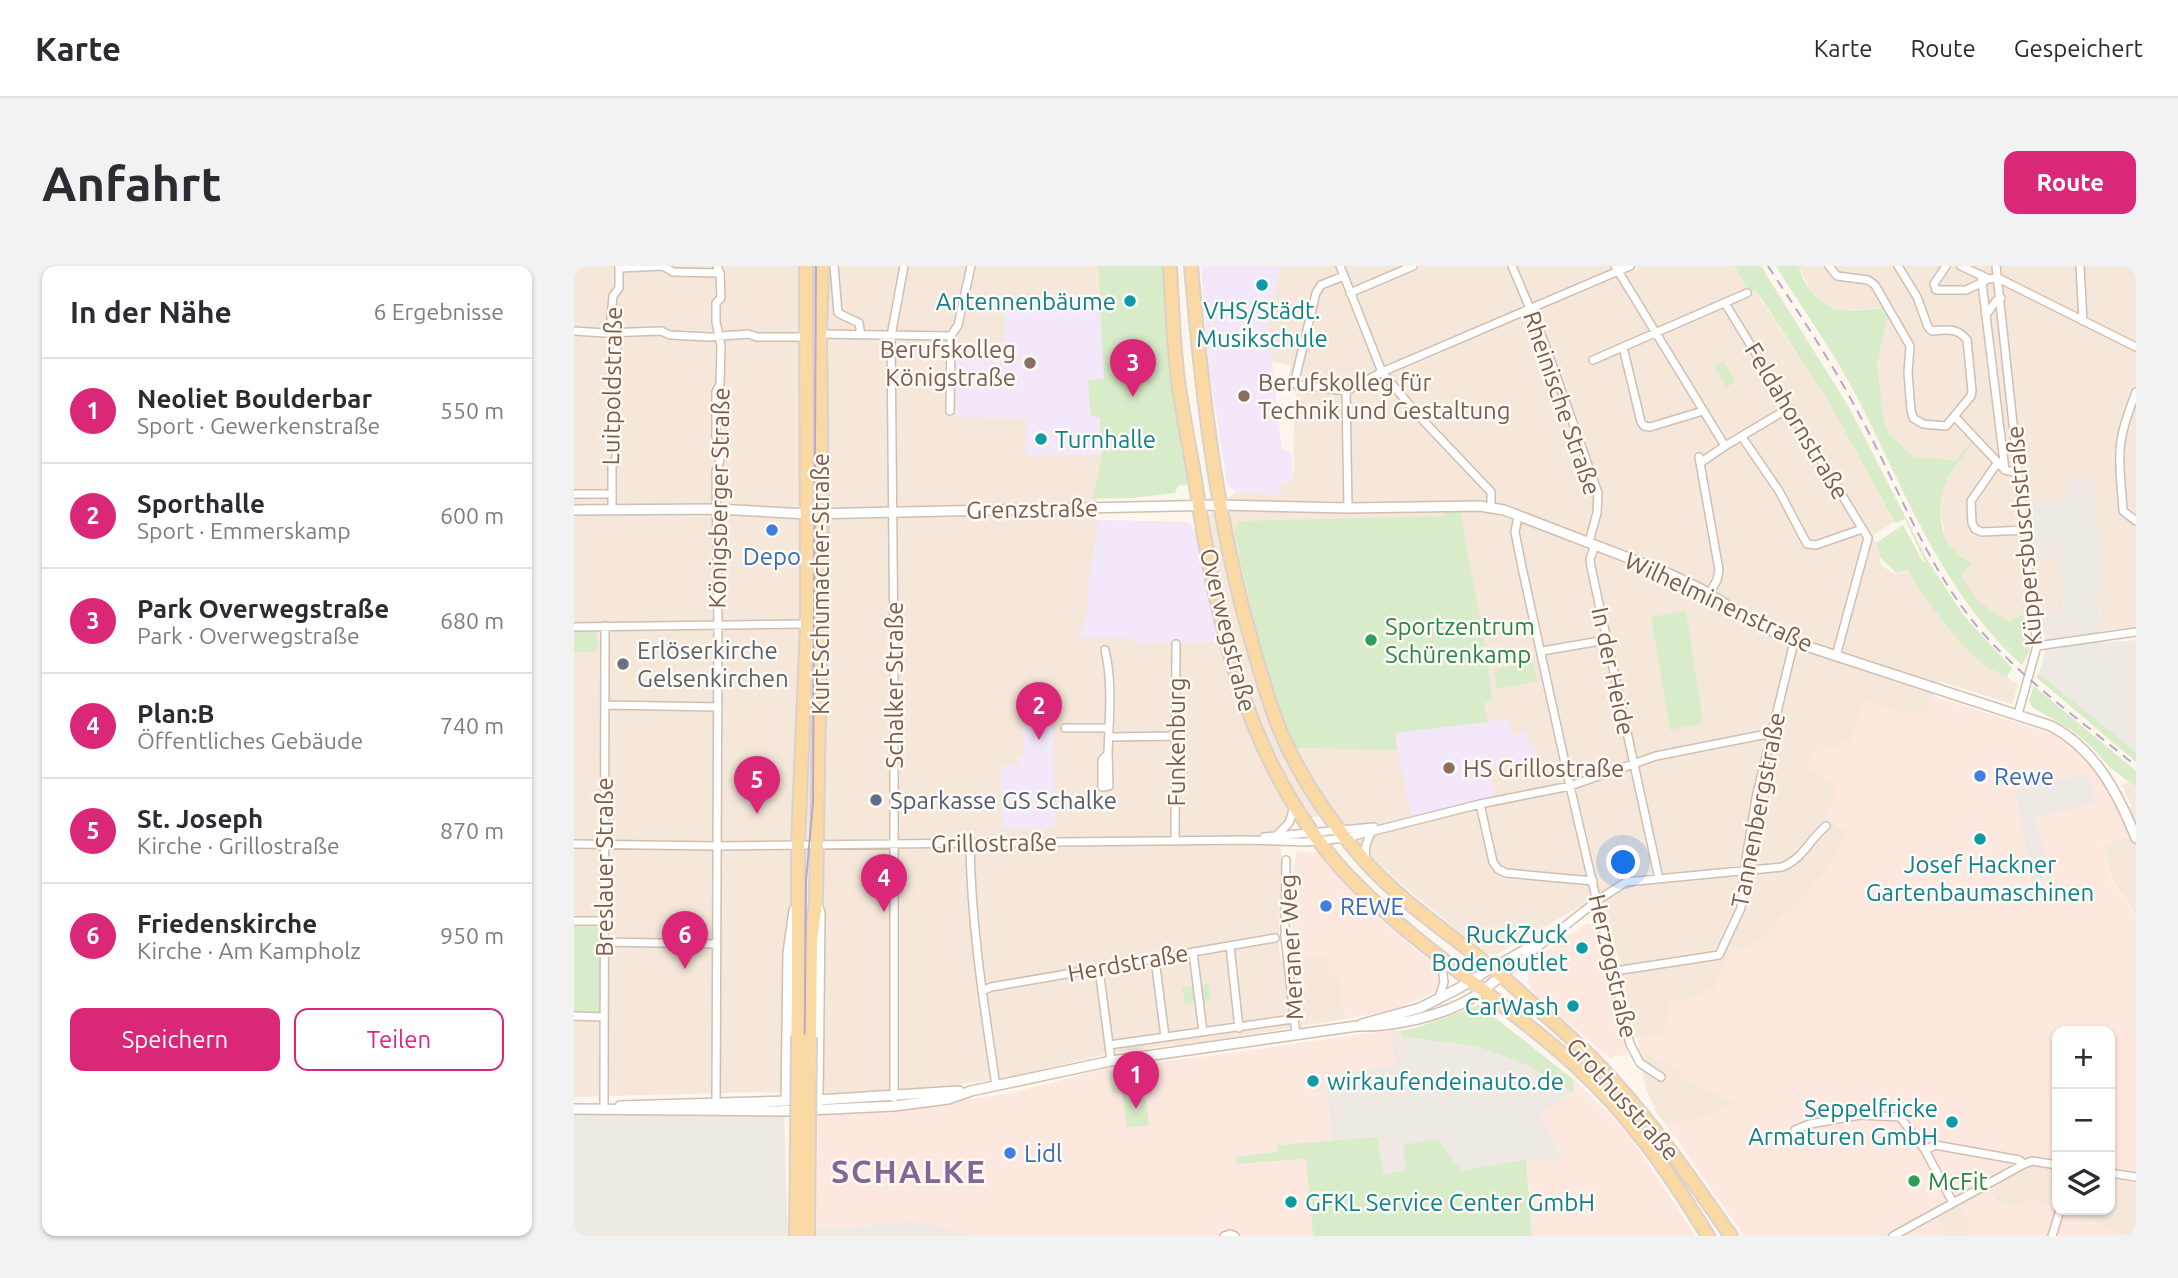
<!DOCTYPE html>
<html lang="de">
<head>
<meta charset="utf-8">
<style>
	body { margin:0; font-family:Ubuntu,sans-serif; background:#f2f2f3; color:#2b2b33 }
	.controls { position:absolute; right:21px; bottom:21px; display:grid; overflow:hidden; border-radius:14px; box-shadow:0 2px 5px #0004 }
	.controls button { width:63px; height:63px; display:grid; place-items:center; padding:0; border:0; border-bottom:2px solid #e1e1e2; background:#fff; color:#2b2b33; font:35px sans-serif }
	.you { position:absolute; left:1050px; top:597px; width:24px; height:24px; margin:-18px; border:5px solid #fff; border-radius:50%; background:#1a73e8; box-shadow:0 0 0 10px #1a73e833 }
	.badge { display:grid; place-items:center; width:46px; height:46px; border-radius:50%; background:#db2777; color:#fff; font-size:23px; font-weight:700 }
	.pin { position:absolute; translate:-50% -58px; filter:drop-shadow(0 2px 4px #0008) }
	.pin::after { content:''; position:absolute; top:37px; width:24px; height:21px; background:inherit; clip-path:polygon(0 0,100% 0,50% 100%) }
	.list { margin:0; padding:0; list-style:none }
	h2 { display:flex; justify-content:space-between; align-items:center; height:91px; margin:0; padding:0 28px; font-size:30px }
	h2 small { font-size:23px; font-weight:400; color:#7c7c81 }
	.list li { display:grid; grid-template-columns:46px 1fr auto; gap:21px; align-items:center; box-sizing:border-box; height:105px; padding:0 28px; border-top:2px solid #e1e1e2 }
	.list b { display:block; font-size:26px; white-space:nowrap }
	.list p { margin:0; font-size:23px; white-space:nowrap; color:#7c7c81 }
	.list em { font-size:23px; font-style:normal; color:#7c7c81 }
	.actions { display:flex; gap:14px; padding:21px 28px }
	.actions a { flex:1; padding:16px 0; border:2px solid #db2777; border-radius:14px; text-align:center; font-size:24px; color:#db2777 }
	.actions .main { background:#db2777; color:#fff }
	.icon { flex:none; width:38px; height:38px; fill:none; stroke:currentColor; stroke-width:2; stroke-linecap:round; stroke-linejoin:round }
	.map { position:relative; flex:none; width:1562px; height:970px; overflow:hidden; border-radius:14px }
	header { display:flex; align-items:center; gap:42px; box-sizing:border-box; height:98px; padding:0 35px; background:#fff; border-bottom:2px solid #e1e1e2 }
	header strong { font-size:33px }
	nav { display:flex; gap:38px; margin-inline-start:auto; font-size:24px }
	.intro { display:flex; align-items:center; justify-content:space-between; box-sizing:border-box; height:168px; padding:0 42px }
	h1 { margin:0; font-size:49px }
	.button { padding:18px 32px; border-radius:14px; background:#db2777; color:#fff; font-size:24px; font-weight:700 }
	main { display:flex; gap:42px; padding:0 42px }
	aside { flex:1; background:#fff; border-radius:14px; box-shadow:0 2px 5px #0004 }
	.map>svg:first-child { display:block }
	.residential { fill:#f5e8da }
	.commercial { fill:#fde8e0 }
	.industrial { fill:#efe9e4 }
	.education { fill:#f3e8fa }
	.green { fill:#d8ecc9 }
	.lines { fill:none; stroke-linecap:round; stroke-linejoin:round }
	.minor-casing { stroke:#d1beb0; stroke-width:10 }
	.tertiary-casing { stroke:#d1beb0; stroke-width:12 }
	.primary-casing { stroke:#dad1cd; stroke-width:16 }
	.minor { stroke:#fff; stroke-width:7 }
	.tertiary { stroke:#fff; stroke-width:9 }
	.primary { stroke:#fbd9a5; stroke-width:12 }
	.tram { stroke:#b9a8c9; stroke-width:2 }
	.rail { stroke:#b9a8c9; stroke-width:2; stroke-dasharray:10 7; stroke-linecap:butt }
	.primary-bridge-casing { stroke:#dad1cd; stroke-width:16; stroke-linecap:butt }
	.primary-bridge { stroke:#fbd9a5; stroke-width:12 }
	.culture-dot { fill:#0f9aa8; stroke:#fffaf3; stroke-width:2.5 }
	.education-dot { fill:#8d6e63; stroke:#fffaf3; stroke-width:2.5 }
	.shop-dot { fill:#3f7fe0; stroke:#fffaf3; stroke-width:2.5 }
	.leisure-dot { fill:#2e9e5b; stroke:#fffaf3; stroke-width:2.5 }
	.worship-dot { fill:#6b7280; stroke:#fffaf3; stroke-width:2.5 }
	.service-dot { fill:#5c6f8a; stroke:#fffaf3; stroke-width:2.5 }
	.labels { text-anchor:middle; dominant-baseline:central; stroke-width:5; stroke-linejoin:round; paint-order:stroke }
	.culture-label { font-size:24px; fill:#0d838f; stroke:#fffaf3; text-anchor:end }
	.education-label { font-size:24px; fill:#785e54; stroke:#fffaf3; text-anchor:start }
	.street-label { font-size:24px; fill:#7a5c4d; stroke:#fffaf3 }
	.shop-label { font-size:24px; fill:#366cbe; stroke:#fffaf3; text-anchor:start }
	.leisure-label { font-size:24px; fill:#27864d; stroke:#fffaf3; text-anchor:start }
	.worship-label { font-size:24px; fill:#5b616d; stroke:#fffaf3; text-anchor:start }
	.service-label { font-size:24px; fill:#4e5e75; stroke:#fffaf3; text-anchor:start }
	.district-label { font-size:32px; font-weight:bold; letter-spacing:2px; fill:#846695; stroke:#fffaf3 }
</style>
</head>
<body>
<header>
<strong>Karte</strong>
<nav><a>Karte</a><a>Route</a><a>Gespeichert</a></nav>
</header>
<div class="intro"><h1>Anfahrt</h1><a class="button">Route</a></div>
<main>
<aside>
<h2>In der Nähe<small>6 Ergebnisse</small></h2>
<ul class="list">
<li><span class="badge">1</span><div><b>Neoliet Boulderbar</b><p>Sport · Gewerkenstraße</p></div><em>550 m</em></li>
<li><span class="badge">2</span><div><b>Sporthalle</b><p>Sport · Emmerskamp</p></div><em>600 m</em></li>
<li><span class="badge">3</span><div><b>Park Overwegstraße</b><p>Park · Overwegstraße</p></div><em>680 m</em></li>
<li><span class="badge">4</span><div><b>Plan:B</b><p>Öffentliches Gebäude</p></div><em>740 m</em></li>
<li><span class="badge">5</span><div><b>St. Joseph</b><p>Kirche · Grillostraße</p></div><em>870 m</em></li>
<li><span class="badge">6</span><div><b>Friedenskirche</b><p>Kirche · Am Kampholz</p></div><em>950 m</em></li>
</ul>
<div class="actions"><a class="main">Speichern</a><a>Teilen</a></div>
</aside>
<div class="map">
<svg width="1562" height="970" viewBox="0 0 1562 970">
	<rect width="100%" height="100%" fill="#fdf6ec"/>
	<!-- residential -->
	<path class="residential" d="M0 0H524L530 113 528 189 521 254 612 256 620 263 661 226 706 229V216L719 215 720 153 723 126 713 114 717 100 697 95 693 52 707 0H1161L1173 24 1182 26 1253 133 1320 256 1299 269 1308 300 1321 308 1333 305 1375 364 1423 407 1433 411 1444 419 1438 438 1364 415 1353 449 1329 446 1277 477 1265 474 1264 483 1245 478 1261 519 1260 536 1262 559 1275 563 1266 581 1257 598 1224 637 1205 653 1192 670 1170 684 1157 682 1139 726 1095 745 1089 768 1063 772 1060 769 1046 699 1028 628 923 688H912L819 611 798 591 761 546 708 558 705 682 707 695 752 689 757 711 765 712 771 753 643 774 542 786 430 812 337 825 297 828 184 826 0 831Z
		M1225 0H1562V361L1527 365 1523 327 1530 321 1519 215 1494 232 1455 237 1486 290 1490 344 1450 348 1434 355 1404 335 1386 311 1398 297 1377 283 1372 275 1365 235 1367 225 1378 205 1400 175 1399 174 1383 194 1340 191 1315 168 1310 156 1303 97 1314 50 1309 42 1269 45 1250 37 1236 24Z
		M1555 516 1562 521V649L1538 614 1529 579 1554 571 1543 543 1558 541 1548 519Z
		M1064 780 1068 788H1075L1084 795 1108 804 1105 811 1163 837 1123 853 1093 860 1083 848 1071 820Z
		M1455 890 1461 900 1483 903V939L1463 940 1462 935 1448 937 1443 941 1423 937 1418 929 1394 955V970H1373L1362 952 1332 970H1308Z
		M1536 912 1562 917V970H1551L1490 944H1536Z"/>
	<!-- commercial -->
	<path class="commercial" d="M1359 430 1485 470 1505 486 1524 508 1543 543 1554 571 1529 579 1537 614 1562 650V907L1536 903V765H1483V895L1454 890 1308 970H1170L1093 860 1123 853 1162 837 1105 811 1108 804 1084 795 1075 788H1068L1063 772 1089 768 1095 745 1093 736 1127 731 1131 723 1139 726 1157 681 1170 684 1192 670 1205 653 1224 637 1257 598 1275 563 1248 552 1259 536 1261 519 1234 503 1239 483 1245 478 1264 483 1265 474 1277 476 1289 435 1329 446 1353 449Z
		M723 585 744 587 796 645 866 704V713L861 726 821 744 771 753 765 713 757 711 752 689 720 693 718 676V609Z
		M1013 657 1023 661 1054 789 1040 790 1037 793 963 731 954 717 955 704 963 692Z
		M816 764 822 799 751 811 758 875 704 879V886L663 898 732 893 739 970H399L346 955 242 964 244 847 318 843 433 828 534 802 650 788Z
		M1000 814 1053 866 1122 970H958L952 894 987 890 966 848 999 826Z
		M1412 927 1414 930 1417 929 1423 937 1443 941 1448 937 1462 935 1463 939 1482 938 1483 944H1490L1551 970H1394V955L1386 941Z
		M1362 952 1373 970H1332Z"/>
	<!-- industrial -->
	<path class="industrial" d="M1519 214 1530 322 1523 327 1528 377 1562 374V486L1465 407 1472 382 1467 346 1490 343 1486 290 1461 292 1454 236 1494 232 1492 216Z
		M1515 507 1522 537 1462 552 1477 614 1459 619 1454 606 1448 599 1453 587 1441 524Z
		M816 764 826 765 828 771 902 780 955 800 999 826 966 848 987 891 887 905 810 908 803 871 758 875 751 811 821 799Z
		M0 848H210L214 970H0Z
		M346 955 399 970H242V964Z"/>
	<!-- education -->
	<path class="education" d="M627 0H707L693 52 708 184 717 185 719 216H706L707 229 661 226 653 218 635 101Z
		M526 27 530 113 515 114 526 152 528 189H452V152L382 151V80L384 77 430 76 431 44 482 41V31Z
		M525 254 612 256 618 259 646 376 559 377 558 372H505L514 341 513 325Z
		M935 453 938 469 952 466 955 480 961 479 965 496 949 500 948 496 915 503 921 532 838 551 820 467Z
		M449 461H479L481 561 428 563 427 499H445V490H450Z"/>
	<!-- green -->
	<path class="green" d="M524 0H591L604 148 615 218 604 220 601 227 559 232 519 233 528 189 526 152 516 149 514 114 530 113Z
		M1161 0H1187L1276 143 1354 295 1390 350 1438 402 1433 411C1394 398 1355 337 1333 304L1322 307 1306 291 1302 277 1329 259 1349 296H1351L1331 253 1321 257 1253 133 1183 26 1173 24Z
		M1202 0H1225C1229 21 1248 42 1270 44 1283 46 1297 43 1310 42L1314 50 1303 97 1310 156 1315 168 1340 191 1382 194 1399 174 1401 175C1379 204 1363 217 1367 255 1370 276 1379 287 1398 297L1387 311 1404 335 1434 355 1450 348 1456 384 1448 399C1369 327 1333 230 1286 137 1262 89 1230 45 1202 0Z
		M1149 95 1161 116 1153 121 1140 101Z
		M871 244H886L914 398 918 433 910 438 914 456 821 467 823 484 723 482C690 414 676 338 660 264L665 256 669 255 870 250Z
		M1112 345 1129 457 1096 464 1077 351Z
		M0 366H23V386H0Z
		M959 396 963 416 923 423 920 403Z
		M1465 407 1562 486V496L1462 411Z
		M1460 420 1562 505V521L1534 500 1518 481 1497 464 1458 441 1455 434Z
		M0 659H25V747H0Z
		M635 718 637 735 611 738 608 722Z
		M905 739 1000 814 999 826 955 800 902 780 828 771 826 765 842 762Z
		M567 800 575 859 553 862 548 826 538 827 535 805Z
		M803 871 810 908 832 905 829 879 864 873 887 905 952 894 958 970H739L732 893 663 898 662 891 703 886V879Z"/>
	<g class="lines">
		<!-- minor casing -->
		<g class="minor-casing">
			<path id="minor" d="M260 0 264 47 285 57 287 69
				M766 0 808 106 843 148 917 226V242
				M938 0 970 76 1024 227 1023 247 1015 276
				M1041 0 1151 180 1126 197
				M1255 0 1263 10 1294 14 1301 19 1336 80 1334 107 1337 144 1339 152 1349 158 1372 160 1397 130 1398 125 1393 74C1383 61 1372 64 1358 65L1354 61 1343 31 1324 0
				M1372 0 1360 18 1362 24H1392L1411 15
				M1387 0 1415 13 1424 12 1562 81
				M1422 0 1463 380 1444 448
				M1506 0 1509 55
				M46 2 89 0 99 6 146 7
				M1407 9 1431 204
				M770 10 747 19 742 27 720 118 772 125
				M776 27 839 0
				M1151 37 1294 272 1262 390
				M1412 49 1422 35 1427 32
				M0 65 31 67 87 65 96 69 135 71 174 68 183 71H232
				M246 68 377 70 384 59 397 0
				M1049 81 1067 156 1070 160 1076 161 1129 145
				M1019 94 1173 27
				M1562 126C1555 145 1547 165 1546 185 1545 205 1548 225 1549 245L1562 255
				M376 145 377 70
				M1381 151 1431 204 1445 207
				M1168 171 1205 225 1233 278 1242 279 1288 263
				M1151 180 1215 142
				M1125 191 1145 304 1143 314 1135 328
				M1424 196 1397 235 1398 257 1401 263 1408 266 1451 264
				M0 228H37
				M774 242 772 125 808 106 1056 0
				M38 243V200L42 192V167L38 159V116L43 109V70L40 66 37 52 39 30 45 22V0
				M944 250 941 266 949 306 996 520 1056 778 1066 797 1087 811
				M1021 279 1016 293 1017 301 1085 613
				M0 361 233 358
				M1463 380 1562 366
				M531 384C539 417 535 454 534 488L528 494V521L535 520 534 488
				M968 385 1032 374
				M31 439 144 441
				M491 462H535
				M535 471 602 470
				M906 538 919 596 924 603 932 607 1019 615
				M703 569 715 557 720 541
				M690 571 800 561
				M601 575 602 378
				M396 577C397 659 410 740 422 820
				M0 578 142 580 673 574 732 576 772 572 906 538 996 520 1082 490 1198 467
				M792 593C790 582 793 574 798 565
				M712 594 711 670 722 768
				M0 655H30
				M29 676 143 678
				M656 680 665 762
				M619 686 629 766
				M581 693 591 771
				M917 702 965 675
				M525 703 535 779
				M1041 705 1145 689 1167 642 1170 606 1182 532 1220 376
				M927 710 1024 634 1052 616 1208 601C1229 593 1235 574 1252 560
				M408 725 417 721 701 672
				M864 734 870 716 867 694
				M0 750 29 751
				M537 795 535 779 719 753
				M320 832V391L317 70 330 0
				M30 842 31 360
				M142 842 144 359 142 205C147 196 149 180 142 171V126L146 118 147 80 142 56V37L147 32 146 7 143 0
				M1221 864 1236 858 1286 849 1326 851 1351 884 1379 937
				M1351 884 1361 879 1445 894 1450 898
				M1536 907 1562 911
				M650 970 656 968 661 970
				M1319 970 1450 898 1458 895 1483 899
				M1478 970 1486 944"/>
		</g>
		<!-- tertiary casing -->
		<g class="tertiary-casing">
			<path id="tertiary" d="M0 244 143 243 233 248 646 239 774 242 906 240 930 244 1091 306 1127 323 1185 359 1220 376 1477 460C1521 483 1544 527 1562 572
				M244 641 246 647 244 837
				M788 758 846 742 887 721 917 702
				M46 840 244 834 385 825
				M212 840 214 687 220 644
				M0 843 212 845 320 840 374 833 397 825 537 795 783 760C819 761 870 750 901 730 910 724 918 717 927 710"/>
		</g>
		<!-- primary casing -->
		<g class="primary-casing">
			<path id="primary" d="M596 0C598 35 599 70 603 105 607 143 616 181 622 220 644 365 675 510 782 618 849 686 932 736 1002 800 1056 849 1096 908 1134 970
				M617 0C628 129 643 260 680 384 689 415 698 448 712 478 732 520 759 559 789 593 829 639 890 677 936 717 963 742 992 766 1018 792 1071 846 1114 908 1157 970
				M224 770V579L233 358 232 0
				M236 771 237 674 242 637 248 247 246 68 248 0"/>
		</g>
		<!-- minor -->
		<use href="#minor" class="minor"/>
		<!-- tertiary -->
		<use href="#tertiary" class="tertiary"/>
		<!-- primary -->
		<use href="#primary" class="primary"/>
		<!-- tram -->
		<path class="tram" d="M229 970 232 614 239 537 242 0"/>
		<!-- rail -->
		<path class="rail" d="M1194 0C1226 49 1259 98 1286 150 1324 220 1351 297 1402 359 1446 412 1509 456 1562 500"/>
		<!-- primary-bridge casing -->
		<g class="primary-bridge-casing">
			<path id="primary-bridge" d="M222 970 224 770
				M234 970 236 771"/>
		</g>
		<!-- primary-bridge -->
		<use href="#primary-bridge" class="primary-bridge"/>
	</g>
	<!-- markers -->
	<g class="culture-dot">
		<circle cx="688" cy="19" r="7"/>
		<circle cx="556" cy="35" r="7"/>
		<circle cx="467" cy="173" r="7"/>
		<circle cx="1406" cy="573" r="7"/>
		<circle cx="1008" cy="682" r="7"/>
		<circle cx="999" cy="740" r="7"/>
		<circle cx="739" cy="815" r="7"/>
		<circle cx="1378" cy="856" r="7"/>
		<circle cx="717" cy="936" r="7"/>
	</g>
	<g class="education-dot">
		<circle cx="456" cy="97" r="7"/>
		<circle cx="670" cy="130" r="7"/>
		<circle cx="875" cy="502" r="7"/>
	</g>
	<g class="shop-dot">
		<circle cx="198" cy="264" r="7"/>
		<circle cx="1406" cy="510" r="7"/>
		<circle cx="752" cy="640" r="7"/>
		<circle cx="436" cy="887" r="7"/>
	</g>
	<g class="leisure-dot">
		<circle cx="797" cy="374" r="7"/>
		<circle cx="1340" cy="915" r="7"/>
	</g>
	<circle class="worship-dot" cx="49" cy="398" r="7"/>
	<circle class="service-dot" cx="302" cy="534" r="7"/>
	<g class="labels">
		<!-- culture labels -->
		<g class="culture-label">
			<text x="542" y="35">Antennenbäume</text>
			<text x="688" y="44" text-anchor="middle">VHS/Städt.<tspan x="688" dy="28">Musikschule</tspan></text>
			<text x="481" y="173" text-anchor="start">Turnhalle</text>
			<text x="1406" y="598" text-anchor="middle">Josef Hackner<tspan x="1406" dy="28">Gartenbaumaschinen</tspan></text>
			<text x="994" y="668">RuckZuck<tspan x="994" dy="28">Bodenoutlet</tspan></text>
			<text x="985" y="740">CarWash</text>
			<text x="753" y="815" text-anchor="start">wirkaufendeinauto.de</text>
			<text x="1364" y="842">Seppelfricke<tspan x="1364" dy="28">Armaturen GmbH</tspan></text>
			<text x="731" y="936" text-anchor="start">GFKL Service Center GmbH</text>
		</g>
		<!-- education labels -->
		<g class="education-label">
			<text x="442" y="83" text-anchor="end">Berufskolleg<tspan x="442" dy="28">Königstraße</tspan></text>
			<text x="684" y="116">Berufskolleg für<tspan x="684" dy="28">Technik und Gestaltung</tspan></text>
			<text x="889" y="502">HS Grillostraße</text>
		</g>
		<!-- street labels -->
		<g class="street-label">
			<text transform="translate(38 120) rotate(-89)">Luitpoldstraße</text>
			<text transform="translate(988 137) rotate(71)">Rheinische Straße</text>
			<text transform="translate(1223 155) rotate(59)">Feldahornstraße</text>
			<text transform="translate(145 232) rotate(-89)">Königsberger Straße</text>
			<text transform="translate(458 243) rotate(-1)">Grenzstraße</text>
			<text transform="translate(1450 270) rotate(-95)">Küppersbuschstraße</text>
			<text transform="translate(246 318) rotate(-90)">Kurt-Schumacher-Straße</text>
			<text transform="translate(1145 336) rotate(25)">Wilhelminenstraße</text>
			<text transform="translate(654 364) rotate(76)">Overwegstraße</text>
			<text transform="translate(1039 405) rotate(78)">In der Heide</text>
			<text transform="translate(320 419) rotate(-90)">Schalker Straße</text>
			<text transform="translate(602 476) rotate(-90)">Funkenburg</text>
			<text transform="translate(1184 544) rotate(-79)">Tannenbergstraße</text>
			<text transform="translate(420 577) rotate(-1)">Grillostraße</text>
			<text transform="translate(30 601) rotate(-90)">Breslauer Straße</text>
			<text transform="translate(717 681) rotate(-93)">Meraner Weg</text>
			<text transform="translate(554 697) rotate(-10)">Herdstraße</text>
			<text transform="translate(1039 700) rotate(77)">Herzogstraße</text>
			<text transform="translate(1049 833) rotate(48)">Grothusstraße</text>
		</g>
		<!-- shop labels -->
		<g class="shop-label">
			<text x="198" y="290" text-anchor="middle">Depo</text>
			<text x="1420" y="510">Rewe</text>
			<text x="766" y="640">REWE</text>
			<text x="450" y="887">Lidl</text>
		</g>
		<!-- leisure labels -->
		<g class="leisure-label">
			<text x="811" y="360">Sportzentrum<tspan x="811" dy="28">Schürenkamp</tspan></text>
			<text x="1354" y="915">McFit</text>
		</g>
		<!-- worship labels -->
		<g class="worship-label">
			<text x="63" y="384">Erlöserkirche<tspan x="63" dy="28">Gelsenkirchen</tspan></text>
		</g>
		<!-- service labels -->
		<g class="service-label">
			<text x="316" y="534">Sparkasse GS Schalke</text>
		</g>
		<!-- district labels -->
		<g class="district-label">
			<text x="335" y="905">SCHALKE</text>
		</g>
	</g>
</svg>
<div class="controls">
<button>+</button>
<button>−</button>
<button><svg class="icon" aria-label="layers" viewBox="0 0 24 24"><path d="M12 4l9 5-9 5-9-5zM3 14l9 5 9-5"/></svg></button>
</div>
<div class="you"></div>
<div class="pin badge" style="left:562px;top:843px">1</div>
<div class="pin badge" style="left:465px;top:474px">2</div>
<div class="pin badge" style="left:559px;top:131px">3</div>
<div class="pin badge" style="left:310px;top:646px">4</div>
<div class="pin badge" style="left:183px;top:548px">5</div>
<div class="pin badge" style="left:111px;top:703px">6</div>
</div>
</main>
</body>
</html>
